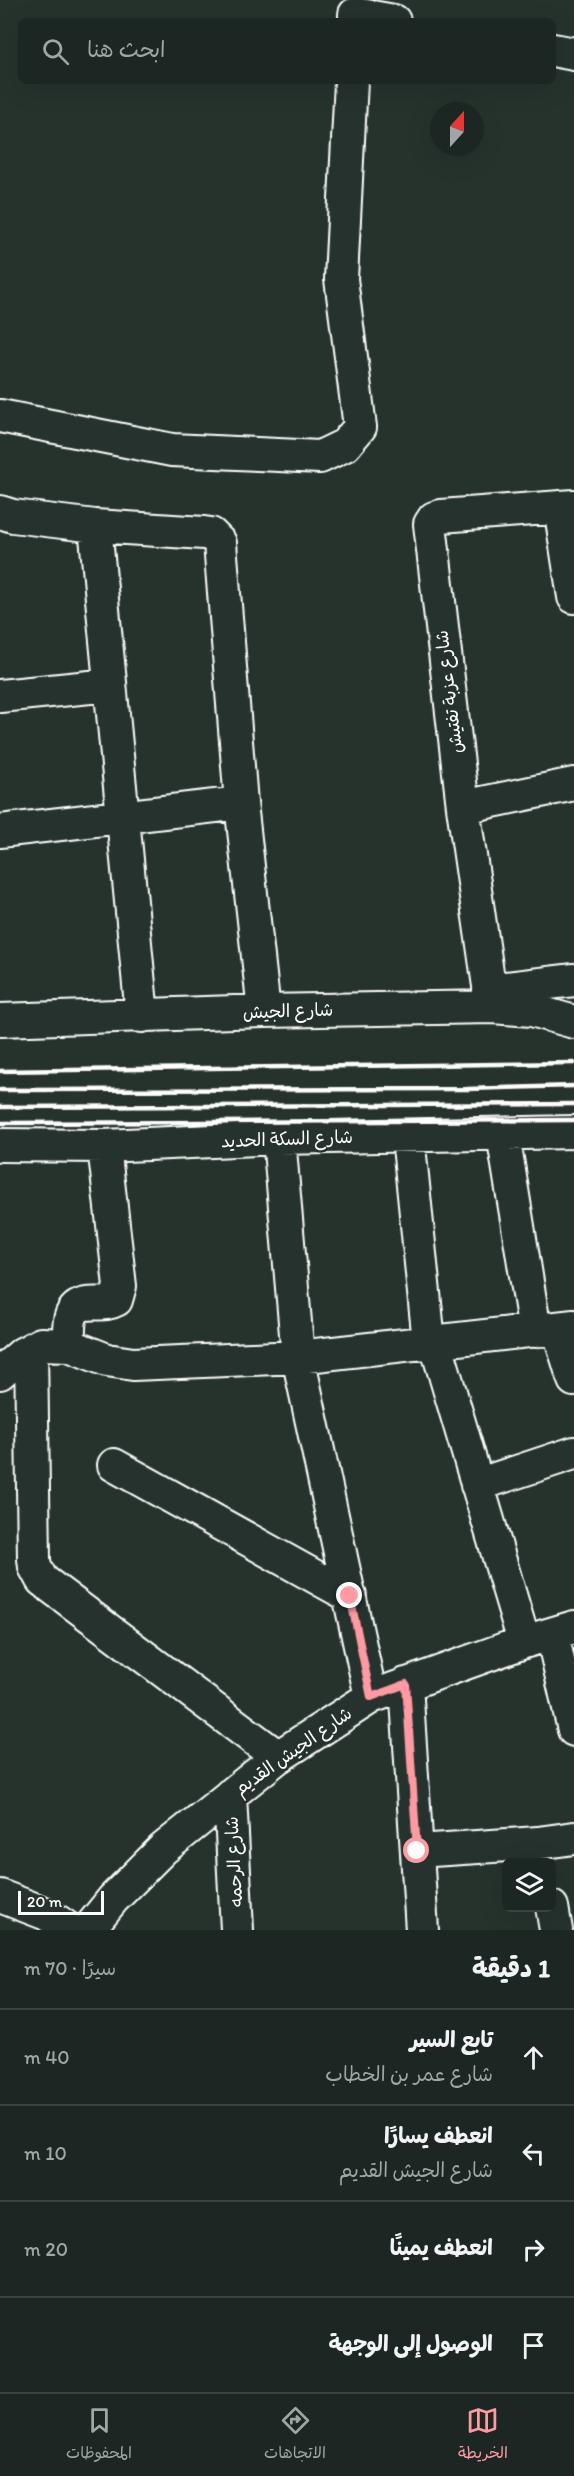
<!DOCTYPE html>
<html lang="ar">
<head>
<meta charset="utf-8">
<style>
	body { margin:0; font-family:Itim,"Playpen Sans Arabic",sans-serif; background:#252e2a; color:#f1f3f6; direction:rtl }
	.controls { position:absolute; right:18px; bottom:18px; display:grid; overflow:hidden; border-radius:9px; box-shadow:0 6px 24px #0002 }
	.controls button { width:54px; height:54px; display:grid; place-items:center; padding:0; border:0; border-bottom:2px solid #3a4340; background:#1c2622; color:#f1f3f6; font:30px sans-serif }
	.compass { position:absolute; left:430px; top:102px; width:54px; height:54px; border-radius:50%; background:#1c2622; box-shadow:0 6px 24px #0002; rotate:21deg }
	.scale { position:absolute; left:18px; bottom:15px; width:86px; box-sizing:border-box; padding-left:6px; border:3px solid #fff; border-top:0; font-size:16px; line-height:21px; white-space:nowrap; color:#fff; -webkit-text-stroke:4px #26332d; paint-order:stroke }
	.stop { position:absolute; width:18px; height:18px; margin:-14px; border:4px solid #ff9aa2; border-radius:50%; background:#fff }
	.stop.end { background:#ff9aa2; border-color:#fff; box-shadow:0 2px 6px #0008 }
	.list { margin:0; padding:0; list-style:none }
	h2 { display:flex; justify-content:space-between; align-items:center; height:78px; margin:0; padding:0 24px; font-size:26px }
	h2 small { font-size:20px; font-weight:400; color:#a0a5a5 }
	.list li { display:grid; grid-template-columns:39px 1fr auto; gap:18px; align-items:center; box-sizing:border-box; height:96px; padding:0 24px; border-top:2px solid #3a4340 }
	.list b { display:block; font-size:22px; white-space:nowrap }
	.list p { margin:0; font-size:20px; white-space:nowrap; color:#a0a5a5 }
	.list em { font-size:20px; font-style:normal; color:#a0a5a5 }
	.icon { flex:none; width:33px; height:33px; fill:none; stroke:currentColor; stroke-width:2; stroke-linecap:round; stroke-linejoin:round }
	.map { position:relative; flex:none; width:574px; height:1930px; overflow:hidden; direction:ltr }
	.search { position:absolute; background:#1c2622; box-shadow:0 6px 24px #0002; left:18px; right:18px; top:18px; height:66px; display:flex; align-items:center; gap:15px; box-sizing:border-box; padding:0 21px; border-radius:9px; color:#a0a5a5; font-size:22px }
	.sheet { height:462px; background:#1c2622 }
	nav { display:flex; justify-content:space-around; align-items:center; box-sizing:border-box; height:84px; border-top:2px solid #3a4340; background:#1c2622; font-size:16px; color:#a0a5a5 }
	nav a { display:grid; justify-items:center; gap:3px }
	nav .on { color:#ff9aa2 }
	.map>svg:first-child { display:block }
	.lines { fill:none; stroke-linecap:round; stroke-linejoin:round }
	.street-casing { stroke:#fff; stroke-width:36 }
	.street { stroke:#26332d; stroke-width:32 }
	.rail { stroke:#fff; stroke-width:4.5 }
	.route { stroke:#ff9aa2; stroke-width:8 }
	.labels { text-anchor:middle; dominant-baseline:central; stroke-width:5; stroke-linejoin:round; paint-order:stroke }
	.street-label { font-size:18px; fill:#fff; stroke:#26332d }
</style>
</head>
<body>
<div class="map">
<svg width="574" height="1930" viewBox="0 0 574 1930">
	<rect width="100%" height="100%" fill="#26332d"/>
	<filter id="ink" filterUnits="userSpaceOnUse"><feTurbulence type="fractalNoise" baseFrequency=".0167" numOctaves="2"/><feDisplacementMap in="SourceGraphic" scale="12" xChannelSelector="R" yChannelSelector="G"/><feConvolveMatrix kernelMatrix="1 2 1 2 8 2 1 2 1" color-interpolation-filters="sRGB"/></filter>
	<g filter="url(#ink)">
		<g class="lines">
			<!-- street casing -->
			<g class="street-casing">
				<path id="street" d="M355 21V14L394 21
					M553 50 574 54
					M0 416 172 450 320 457 345 445 360 427 341 279 351 81
					M560 507 574 597
					M0 512 13 516 95 526 204 533 211 534 220 543 241 803 264 1011
					M95 526 142 1016
					M0 696 110 685
					M463 807 574 784
					M0 831 241 803
					M489 990 574 980
					M492 1007 463 807 430 524 434 518 441 516 574 506
					M0 1020 264 1011 492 1007 532 1010 574 1022
					M503 1134 535 1331
					M408 1136 429 1342
					M279 1138 298 1357 371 1697
					M0 1145 104 1146 279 1138 574 1132
					M558 1328 574 1380
					M435 1341 524 1642
					M69 1345C69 1330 66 1307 86 1304 97 1302 105 1306 116 1300L120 1286 104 1146
					M31 1349 34 1559 35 1567 42 1580 278 1757
					M0 1373 22 1354 41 1344 69 1345 107 1360 133 1364 298 1357 574 1326
					M114 1465 350 1596
					M477 1485 574 1453
					M552 1634 574 1730
					M406 1684 422 1930
					M230 1795 237 1930
					M417 1851 538 1843 574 1838
					M0 1896 47 1914 70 1930
					M552 1907 556 1930
					M88 1930 113 1899 163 1849 278 1757 371 1697 524 1642 574 1627"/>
			</g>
			<!-- street -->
			<use href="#street" class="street"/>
			<!-- rail -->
			<path class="rail" d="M0 1071 574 1063
				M0 1090 467 1089 574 1086
				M0 1107 574 1104
				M0 1123 574 1120"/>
		</g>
	</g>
	<g class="lines" filter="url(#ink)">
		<!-- route -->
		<path class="route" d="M350 1596 371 1697 406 1684 417 1851"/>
	</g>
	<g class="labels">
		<!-- street labels -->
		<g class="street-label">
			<text transform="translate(449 692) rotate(-97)">شارع عزبة تفتيش</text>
			<text transform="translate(288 1011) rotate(-2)">شارع الجيش</text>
			<text transform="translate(287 1139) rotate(-2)">شارع السكة الحديد</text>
			<text transform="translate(293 1751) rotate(-35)">شارع الجيش القديم</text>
			<text transform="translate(234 1862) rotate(-93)">شارع الرحمه</text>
		</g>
	</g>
</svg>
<div class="controls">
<button><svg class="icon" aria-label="layers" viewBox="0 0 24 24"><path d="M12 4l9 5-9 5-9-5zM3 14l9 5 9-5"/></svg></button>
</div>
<svg class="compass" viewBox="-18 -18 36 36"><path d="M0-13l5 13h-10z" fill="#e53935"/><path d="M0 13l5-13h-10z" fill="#a0a5a5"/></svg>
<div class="scale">20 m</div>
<div class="stop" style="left:417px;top:1851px"></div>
<div class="stop end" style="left:350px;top:1596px"></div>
<div class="search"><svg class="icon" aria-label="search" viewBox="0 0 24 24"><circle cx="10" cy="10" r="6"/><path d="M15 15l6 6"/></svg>ابحث هنا</div>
</div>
<section class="sheet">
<h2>1 دقيقة<small>سيرًا · 70 m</small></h2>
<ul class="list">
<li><svg class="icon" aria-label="ahead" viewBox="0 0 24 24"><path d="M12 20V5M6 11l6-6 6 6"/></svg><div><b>تابع السير</b><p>شارع عمر بن الخطاب</p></div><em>40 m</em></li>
<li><svg class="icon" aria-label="left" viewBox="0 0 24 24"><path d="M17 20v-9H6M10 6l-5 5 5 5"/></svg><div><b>انعطف يسارًا</b><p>شارع الجيش القديم</p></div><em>10 m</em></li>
<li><svg class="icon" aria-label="right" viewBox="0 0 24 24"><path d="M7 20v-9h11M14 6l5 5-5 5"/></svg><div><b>انعطف يمينًا</b></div><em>20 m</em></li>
<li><svg class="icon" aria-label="arrive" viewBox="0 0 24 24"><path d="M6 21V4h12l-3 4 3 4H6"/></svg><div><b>الوصول إلى الوجهة</b></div></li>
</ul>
</section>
<nav>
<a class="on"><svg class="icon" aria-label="map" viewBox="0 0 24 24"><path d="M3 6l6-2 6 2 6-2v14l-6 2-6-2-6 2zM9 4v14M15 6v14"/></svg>الخريطة</a>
<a><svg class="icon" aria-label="directions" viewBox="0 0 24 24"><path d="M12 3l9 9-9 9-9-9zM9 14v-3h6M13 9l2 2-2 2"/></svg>الاتجاهات</a>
<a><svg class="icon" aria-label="saved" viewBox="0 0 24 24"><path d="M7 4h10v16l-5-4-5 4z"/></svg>المحفوظات</a>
</nav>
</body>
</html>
